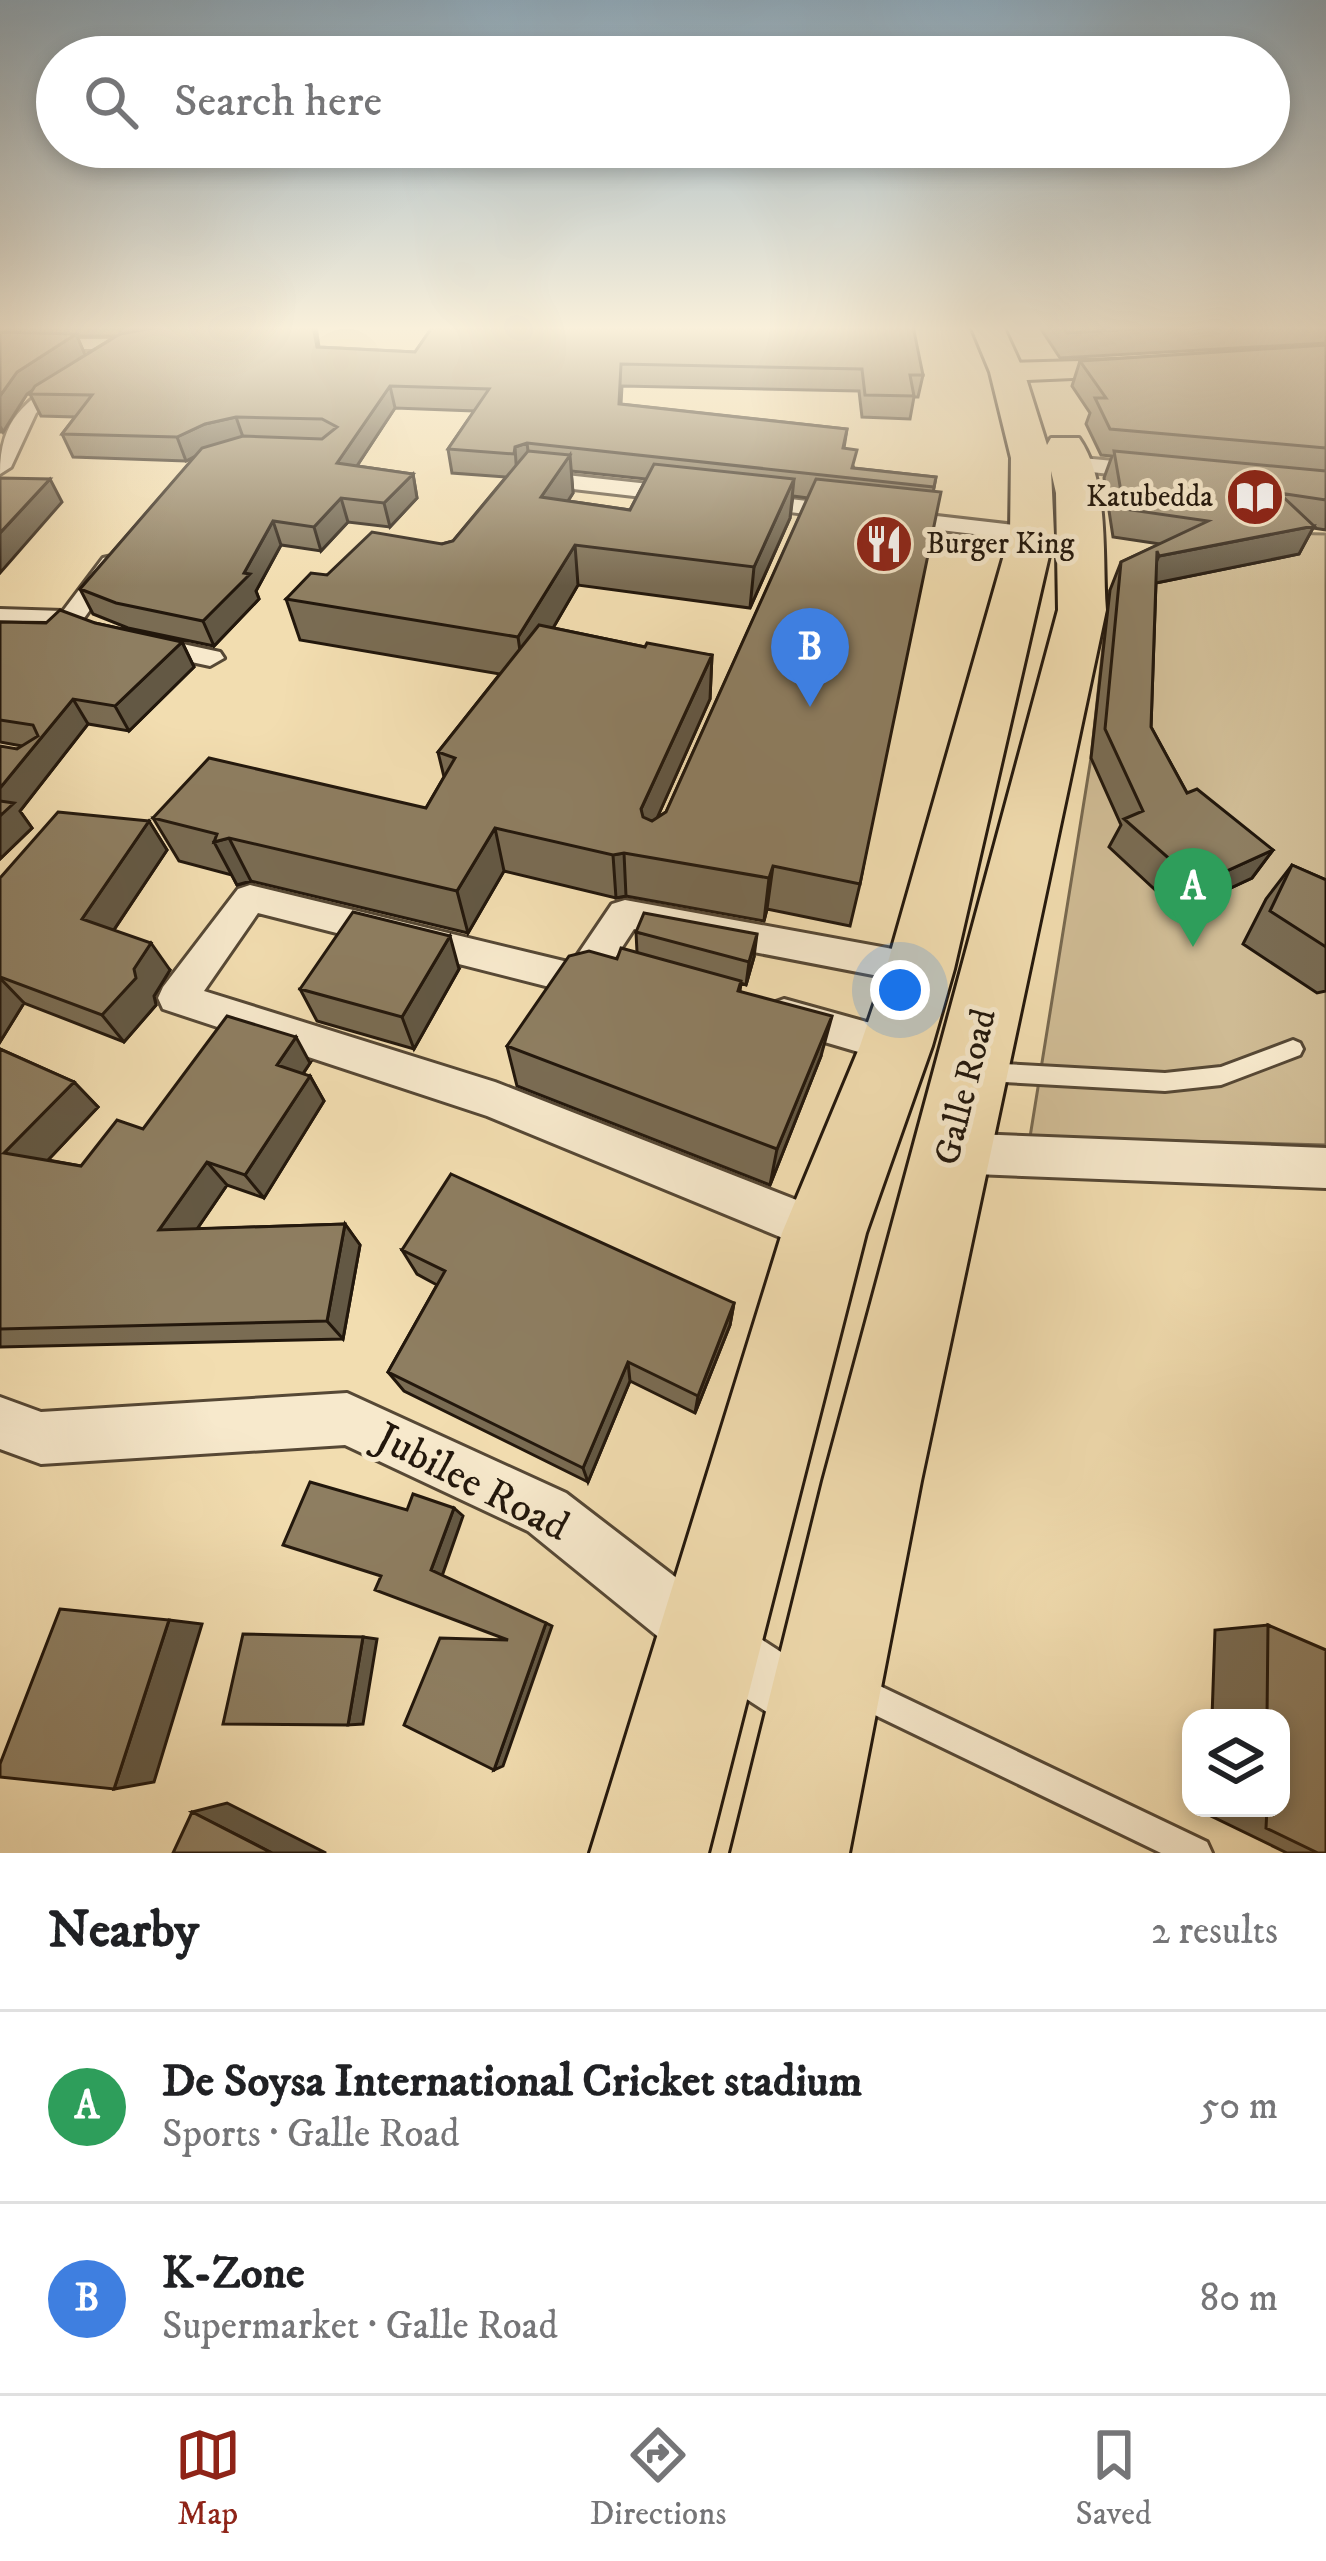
<!DOCTYPE html>
<html lang="en">
<head>
<meta charset="utf-8">
<style>
	body { margin:0; font-family:"IM FELL DW Pica",serif; background:#f2f2f2; color:#202124 }
	.controls { position:absolute; right:36px; bottom:36px; display:grid; overflow:hidden; border-radius:24px; box-shadow:0 6px 18px #0003 }
	.controls button { width:108px; height:108px; display:grid; place-items:center; padding:0; border:0; border-bottom:3px solid #e0e0e0; background:#fff; color:#202124; font:60px sans-serif }
	.you { position:absolute; left:900px; top:990px; width:42px; height:42px; margin:-30px; border:9px solid #fff; border-radius:50%; background:#1a73e8; box-shadow:0 0 0 18px #1a73e833 }
	.badge { display:grid; place-items:center; width:78px; height:78px; border-radius:50%; background:#8f2418; color:#fff; font-size:39px; font-weight:700 }
	.pin { position:absolute; translate:-50% -99px; filter:drop-shadow(0 3px 6px #0008) }
	.pin::after { content:''; position:absolute; top:63px; width:42px; height:36px; background:inherit; clip-path:polygon(0 0,100% 0,50% 100%) }
	.list { margin:0; padding:0; list-style:none }
	h2 { display:flex; justify-content:space-between; align-items:center; height:156px; margin:0; padding:0 48px; font-size:51px }
	h2 small { font-size:39px; font-weight:400; color:#757577 }
	.list li { display:grid; grid-template-columns:78px 1fr auto; gap:36px; align-items:center; box-sizing:border-box; height:192px; padding:0 48px; border-top:3px solid #e0e0e0 }
	.list b { display:block; font-size:45px; white-space:nowrap }
	.list p { margin:0; font-size:39px; white-space:nowrap; color:#757577 }
	.list em { font-size:39px; font-style:normal; color:#757577 }
	.icon { flex:none; width:66px; height:66px; fill:none; stroke:currentColor; stroke-width:2; stroke-linecap:round; stroke-linejoin:round }
	.map { position:relative; flex:none; width:1326px; height:1853px; overflow:hidden }
	.search { position:absolute; background:#fff; box-shadow:0 6px 18px #0003; left:36px; right:36px; top:36px; height:132px; display:flex; align-items:center; gap:30px; box-sizing:border-box; padding:0 42px; border-radius:66px; color:#757577; font-size:45px }
	.sheet { height:540px; background:#fff }
	nav { display:flex; justify-content:space-around; align-items:center; box-sizing:border-box; height:168px; border-top:3px solid #e0e0e0; background:#fff; font-size:33px; color:#757577 }
	nav a { display:grid; justify-items:center; gap:6px }
	nav .on { color:#8f2418 }
	.map>svg:first-child { display:block }
	.green { fill:#cfbb94; stroke:#786950; stroke-width:3 }
	.lines { fill:none; stroke-linecap:round; stroke-linejoin:round }
	.lane-casing { stroke:#564835; stroke-width:6 }
	.street-casing { stroke:#564835; stroke-width:6 }
	.primary-casing { stroke:#22170c; stroke-width:6 }
	.highway-casing { stroke:#22170c; stroke-width:6 }
	.lane { fill:#f7e9cc; fill-rule:evenodd }
	.street { fill:#f7e9cc; fill-rule:evenodd }
	.primary { fill:#f2ddb0; fill-rule:evenodd }
	.highway { fill:#f2ddb0; fill-rule:evenodd }
	.wall { fill:#7a6c53; stroke:#22170c; stroke-width:3; fill-rule:evenodd }
	.shaded-wall { fill:#635844; stroke:#22170c; stroke-width:3 }
	.building { fill:#8e7e61; stroke:#22170c; stroke-width:3 }
	.labels { text-anchor:middle; dominant-baseline:central; stroke-width:10; stroke-linejoin:round; paint-order:stroke }
	.far-poi-label { font-size:30px; fill:#22170c; stroke:#f7e9cc; text-anchor:end }
	.street-label { font-size:36px; fill:#22170c; stroke:#f7e9cc }
	.near-street-label { font-size:42px; fill:#22170c; stroke:#f7e9cc }
</style>
</head>
<body>
<div class="map">
<svg width="1326" height="1853" viewBox="0 0 1326 1853">
	<rect width="100%" height="100%" fill="#f2ddb0"/>
	<filter id="stains"><feTurbulence type="fractalNoise" baseFrequency=".00167" numOctaves="4"/><feColorMatrix values="0 0 0 0 .2 0 0 0 0 .09 0 0 0 0 .02 0 0 0 .5 -.17"/></filter>
	<radialGradient id="worn" r=".72"><stop offset=".6" stop-color="#630" stop-opacity="0"/><stop offset="1" stop-color="#630" stop-opacity=".3"/></radialGradient>
	<!-- green -->
	<path class="green" d="M1277 533 1326 534V1145L1030 1137 1091 758 1109 591 1181 556Z"/>
	<g class="lines">
		<!-- lane casing -->
		<g class="lane-casing">
			<path id="lane" d="M1293 1040 1300 1043 1303 1049 1300 1055 1221 1085 1165 1091 985 1081 978 1078 975 1072 978 1066 985 1063 1165 1073 1221 1067Z
				M861 1677 1207 1842 1212 1853H1161L850 1703 846 1692 850 1681Z"/>
		</g>
		<!-- street casing -->
		<g class="street-casing">
			<path id="street" d="M0 339H146L155 344 146 349H0Z
				M67 373 84 377 36 413 11 467 0 474C0 418 25 403 67 373Z
				M1071 457 1157 465 1168 472 1157 479 1063 469 1060 464Z
				M529 471 686 488 697 495 686 502 521 483V473Z
				M747 494 1032 527 1044 534 1032 541 739 506 736 501Z
				M112 556 124 563 79 625H0V609L63 611 103 558Z
				M141 635 220 652 224 658 210 666 131 649 127 643 131 637Z
				M250 885 572 963 612 904 625 900 920 954 933 958 939 969 933 980 920 984 634 929 609 967 606 983 581 995 258 913 204 991 495 1082 840 1217 847 1233 840 1249 824 1255 487 1116 163 1009 158 998 163 987 238 889Z
				M784 999 910 1034 916 1046 910 1058 896 1063 770 1026 765 1015 770 1004Z
				M950 1133 1326 1148V1188L950 1173 935 1167 928 1153 935 1139Z
				M347 1393 566 1493 730 1619 835 1687 844 1708 835 1729 814 1738 793 1729 688 1661 528 1531 345 1445 41 1464 0 1449V1397L41 1412Z"/>
		</g>
		<!-- primary casing -->
		<g class="primary-casing">
			<path id="primary" d="M1154 359 1169 368 1164 374 1007 381 992 372 1007 363Z"/>
		</g>
		<!-- highway casing -->
		<g class="highway-casing">
			<path id="highway" d="M971 326H1003L1024 372 1047 445 1051 438H1079C1110 482 1102 558 1106 610L921 1481 849 1853H731L823 1481 1058 610 1056 493 1051 471 1054 534 954 969 932 1046 866 1233 708 1853H590L782 1233 860 1046 886 969 1010 534 1011 458 990 372Z"/>
		</g>
		<!-- lane -->
		<use href="#lane" class="lane"/>
		<!-- street -->
		<use href="#street" class="street"/>
		<!-- primary -->
		<use href="#primary" class="primary"/>
		<!-- highway -->
		<use href="#highway" class="highway"/>
	</g>
	<!-- wall -->
	<path class="wall" d="M0 326H316L319 347 415 352 433 326 923 375 918 397H914L910 419 862 417 859 391 622 386 621 404 847 429 844 448 854 468 936 477 860 884 850 926 767 909 764 921 626 896 616 898 504 871 468 933 251 881 237 885 232 875 179 861 153 818 426 808 444 777 438 752 500 674 300 640 286 599 327 575 453 541 506 477 452 473 448 449 474 411 395 408 357 466 413 474 417 498 390 527 348 522 321 551 281 545 256 591 259 599 214 646 128 628 93 614 80 589 196 456 186 461 73 457 62 434 75 417 41 416 30 394 32 392 27 394 3 432H0ZM77 336H116L85 355ZM571 471 646 479 630 510 568 501 573 493ZM793 496 808 498 666 812 657 818 710 699 712 655 645 647 553 628 578 585 750 608 790 518Z
		M1039 326H1326V343L1060 358Z
		M1326 345V530L1313 528 1299 554 1156 583 1151 727 1187 793 1273 850 1252 878 1179 912 1109 847 1121 825 1091 758 1110 590 1121 562 1160 544 1113 537 1104 478 1112 456 1101 455 1086 424 1090 413 1072 386 1080 361Z
		M0 622 95 623 182 642 194 667 129 731 88 724 20 811 32 828 0 859 17 749 22 746 0 742Z
		M149 821 167 850 114 930 170 970 154 996 156 1005 124 1042 24 1003 0 1042V878Z
		M1292 865 1326 880V991L1317 993 1243 944 1266 899Z
		M636 932 754 957 746 985 741 983 740 991 821 1056 770 1185 517 1086 507 1046 617 959 637 952Z
		M459 969 414 1049 317 1021 300 989Z
		M0 1049 74 1082 98 1107 48 1160 81 1166 143 1129 310 1063 303 1074 310 1076 324 1101 264 1198 227 1185 197 1229 345 1224 360 1245 343 1339 0 1347Z
		M402 1250 734 1303 730 1325 695 1413 630 1381 588 1482 404 1391 388 1372 437 1285 417 1274Z
		M1268 1625 1326 1853H1287L1209 1815V1808H1281V1718H1212L1215 1630Z"/>
	<!-- shaded-wall -->
	<path class="shaded-wall" d="M118 326H186L122 336Z
		M76 334 85 355 27 394 3 432 0 426V396L17 372Z
		M390 386 395 408 343 487 337 463Z
		M236 417 244 440 213 447 186 461 177 437 205 424Z
		M527 443 530 467 517 478 515 447Z
		M570 455 573 493 545 537 541 497Z
		M413 474 417 498 390 527 384 503Z
		M50 479 62 502 0 573V533Z
		M794 479 790 518 750 608 754 567Z
		M341 498 348 522 321 551 314 527Z
		M273 521 281 545 256 591 259 599 214 646 203 621 244 573Z
		M1314 526 1299 554 1146 585 1159 556Z
		M575 545 578 585 524 678 518 637Z
		M182 642 194 667 129 731 115 706Z
		M712 655 710 699 642 852 641 809Z
		M73 699 88 724 20 811 32 828 0 859V788Z
		M149 821 167 850 103 946 82 919Z
		M495 828 504 871 468 933 457 891Z
		M229 838 251 881 237 885 214 842Z
		M1273 850 1252 878 1179 912 1198 884Z
		M624 853 626 896 616 898 613 855Z
		M773 866 767 909 764 921 769 878Z
		M757 934 754 957 746 985 749 962Z
		M450 936 459 969 414 1049 402 1017Z
		M151 943 170 970 154 996 156 1005 124 1042 102 1015Z
		M0 978 24 1003 0 1042Z
		M832 1016 821 1056 770 1185 777 1149Z
		M296 1037 310 1063 292 1090 277 1065Z
		M310 1076 324 1101 264 1198 245 1175Z
		M74 1082 98 1107 33 1176 4 1153Z
		M207 1162 227 1185 182 1251 159 1230Z
		M345 1224 360 1245 343 1339 327 1321Z
		M734 1303 730 1325 695 1413 698 1396Z
		M628 1362 630 1381 588 1482 583 1468Z
		M454 1508 463 1516 442 1576 431 1570Z
		M169 1620 202 1624 154 1782 114 1789Z
		M546 1623 552 1626 503 1766 494 1770Z
		M363 1637 377 1639 363 1724 348 1725Z
		M227 1803 326 1853H272L192 1812Z"/>
	<!-- building -->
	<path class="building" d="M163 326H313L317 347 415 352 433 326H913L923 375H910L914 396 865 395 862 369 621 364 619 404 847 429 843 448 857 450 852 468 936 477 934 487 527 443 515 447 514 454 448 449 489 389 390 386 337 463 413 474 384 503 341 498 314 527 273 521 244 573 250 574 203 621 116 603 80 589 202 448 243 436 322 439 337 427 322 419 236 417 205 424 177 437 62 434 92 395 30 394 35 386 120 334Z
		M1062 326H1197L1067 333Z
		M0 332 76 334 17 372 0 396Z
		M1326 345V448L1110 429 1095 398H1106L1080 361Z
		M528 451 570 455 541 497 630 510 654 464 794 479 754 567 575 545 518 637 286 599 311 573 327 575 372 532 442 544 453 541Z
		M1114 451 1326 471V500L1279 493 1314 526 1159 556 1157 551 1151 727 1187 793 1197 789 1273 850 1198 884 1124 819 1143 811 1105 729 1121 562 1208 521 1124 509Z
		M0 478 50 479 0 533Z
		M816 479 941 492 860 884 773 866 769 878 624 853 613 855 495 828 457 891 229 838 214 842 217 834 153 818 209 758 426 808 455 758 438 752 539 625 645 647 647 643 712 655 641 809 643 817 652 821 666 812Z
		M60 610 95 623 182 642 115 706 73 699 0 788V746L17 749 38 736 33 725 0 720V622L46 623Z
		M0 801 14 803 0 816Z
		M58 812 149 821 82 919 151 943 134 969 136 978 102 1015 0 977V878Z
		M1292 865 1326 880V947L1270 911Z
		M353 912 450 936 402 1017 300 989Z
		M644 913 757 934 749 962 636 932Z
		M621 948 741 981 738 991 832 1016 777 1149 507 1046 569 956 589 951 617 959Z
		M227 1016 296 1037 277 1065 310 1076 245 1175 207 1162 159 1230 345 1224 327 1321 0 1329V1049L74 1082 4 1153 81 1166 117 1120 143 1129Z
		M451 1174 734 1303 698 1396 628 1362 583 1468 388 1372 445 1271 402 1250Z
		M310 1482 407 1510 413 1494 454 1508 431 1570 546 1623 494 1770 404 1725 440 1638 508 1640 375 1590 381 1576 283 1545Z
		M60 1609 169 1620 114 1789 0 1777V1764Z
		M1268 1625 1326 1650V1853H1318L1266 1828 1267 1808H1281V1718H1267Z
		M243 1634 363 1637 348 1725 223 1724Z
		M192 1812 272 1853H173Z"/>
	<!-- sky -->
	<linearGradient id="sky" x2="0" y2="1"><stop stop-color="#8faabb"/><stop offset="0.56" stop-color="#f9f0db"/><stop offset="1" stop-color="#f9f0db" stop-opacity="0"/></linearGradient>
	<rect width="1326" height="586" fill="url(#sky)"/>
	<!-- icons -->
	<defs>
		<g id="library-disc" transform="scale(3)"><circle r="9.5" fill="#8f2418" stroke="#f7e9cc"/><path d="M-6-4Q-3-5.5-.7-3.5V5Q-3 3-6 4ZM6-4Q3-5.5 .7-3.5V5Q3 3 6 4Z" fill="#fff"/></g>
		<g id="restaurant-disc" transform="scale(3)"><circle r="9.5" fill="#8f2418" stroke="#f7e9cc"/><path d="M-5-6h1v4h1v-4h1v4h1v-4h1v5L-1.5 .5V6h-2V.5L-5-1ZM5-6V6H3V1.5H1.5Q1.5-4 5-6Z" fill="#fff"/></g>
	</defs>
	<g fill-rule="evenodd">
		<use href="#library-disc" x="1255" y="497"/>
		<use href="#restaurant-disc" x="884" y="544"/>
	</g>
	<g class="labels">
		<!-- far-poi labels -->
		<g class="far-poi-label">
			<text x="1213" y="497">Katubedda</text>
			<text x="926" y="544" text-anchor="start">Burger King</text>
		</g>
		<!-- street labels -->
		<g class="street-label">
			<text transform="translate(966 1087) rotate(-76)">Galle Road</text>
		</g>
		<!-- near-street labels -->
		<g class="near-street-label">
			<text transform="translate(472 1483) rotate(27)">Jubilee Road</text>
		</g>
	</g>
	<rect width="100%" height="100%" filter="url(#stains)"/>
	<rect width="100%" height="100%" fill="url(#worn)"/>
</svg>
<div class="controls">
<button><svg class="icon" aria-label="layers" viewBox="0 0 24 24"><path d="M12 4l9 5-9 5-9-5zM3 14l9 5 9-5"/></svg></button>
</div>
<div class="you"></div>
<div class="pin badge" style="left:1193px;top:947px;background:#2e9e5b">A</div>
<div class="pin badge" style="left:810px;top:707px;background:#3f7fe0">B</div>
<div class="search"><svg class="icon" aria-label="search" viewBox="0 0 24 24"><circle cx="10" cy="10" r="6"/><path d="M15 15l6 6"/></svg>Search here</div>
</div>
<section class="sheet">
<h2>Nearby<small>2 results</small></h2>
<ul class="list">
<li><span class="badge" style="background:#2e9e5b">A</span><div><b>De Soysa International Cricket stadium</b><p>Sports · Galle Road</p></div><em>50 m</em></li>
<li><span class="badge" style="background:#3f7fe0">B</span><div><b>K-Zone</b><p>Supermarket · Galle Road</p></div><em>80 m</em></li>
</ul>
</section>
<nav>
<a class="on"><svg class="icon" aria-label="map" viewBox="0 0 24 24"><path d="M3 6l6-2 6 2 6-2v14l-6 2-6-2-6 2zM9 4v14M15 6v14"/></svg>Map</a>
<a><svg class="icon" aria-label="directions" viewBox="0 0 24 24"><path d="M12 3l9 9-9 9-9-9zM9 14v-3h6M13 9l2 2-2 2"/></svg>Directions</a>
<a><svg class="icon" aria-label="saved" viewBox="0 0 24 24"><path d="M7 4h10v16l-5-4-5 4z"/></svg>Saved</a>
</nav>
</body>
</html>
